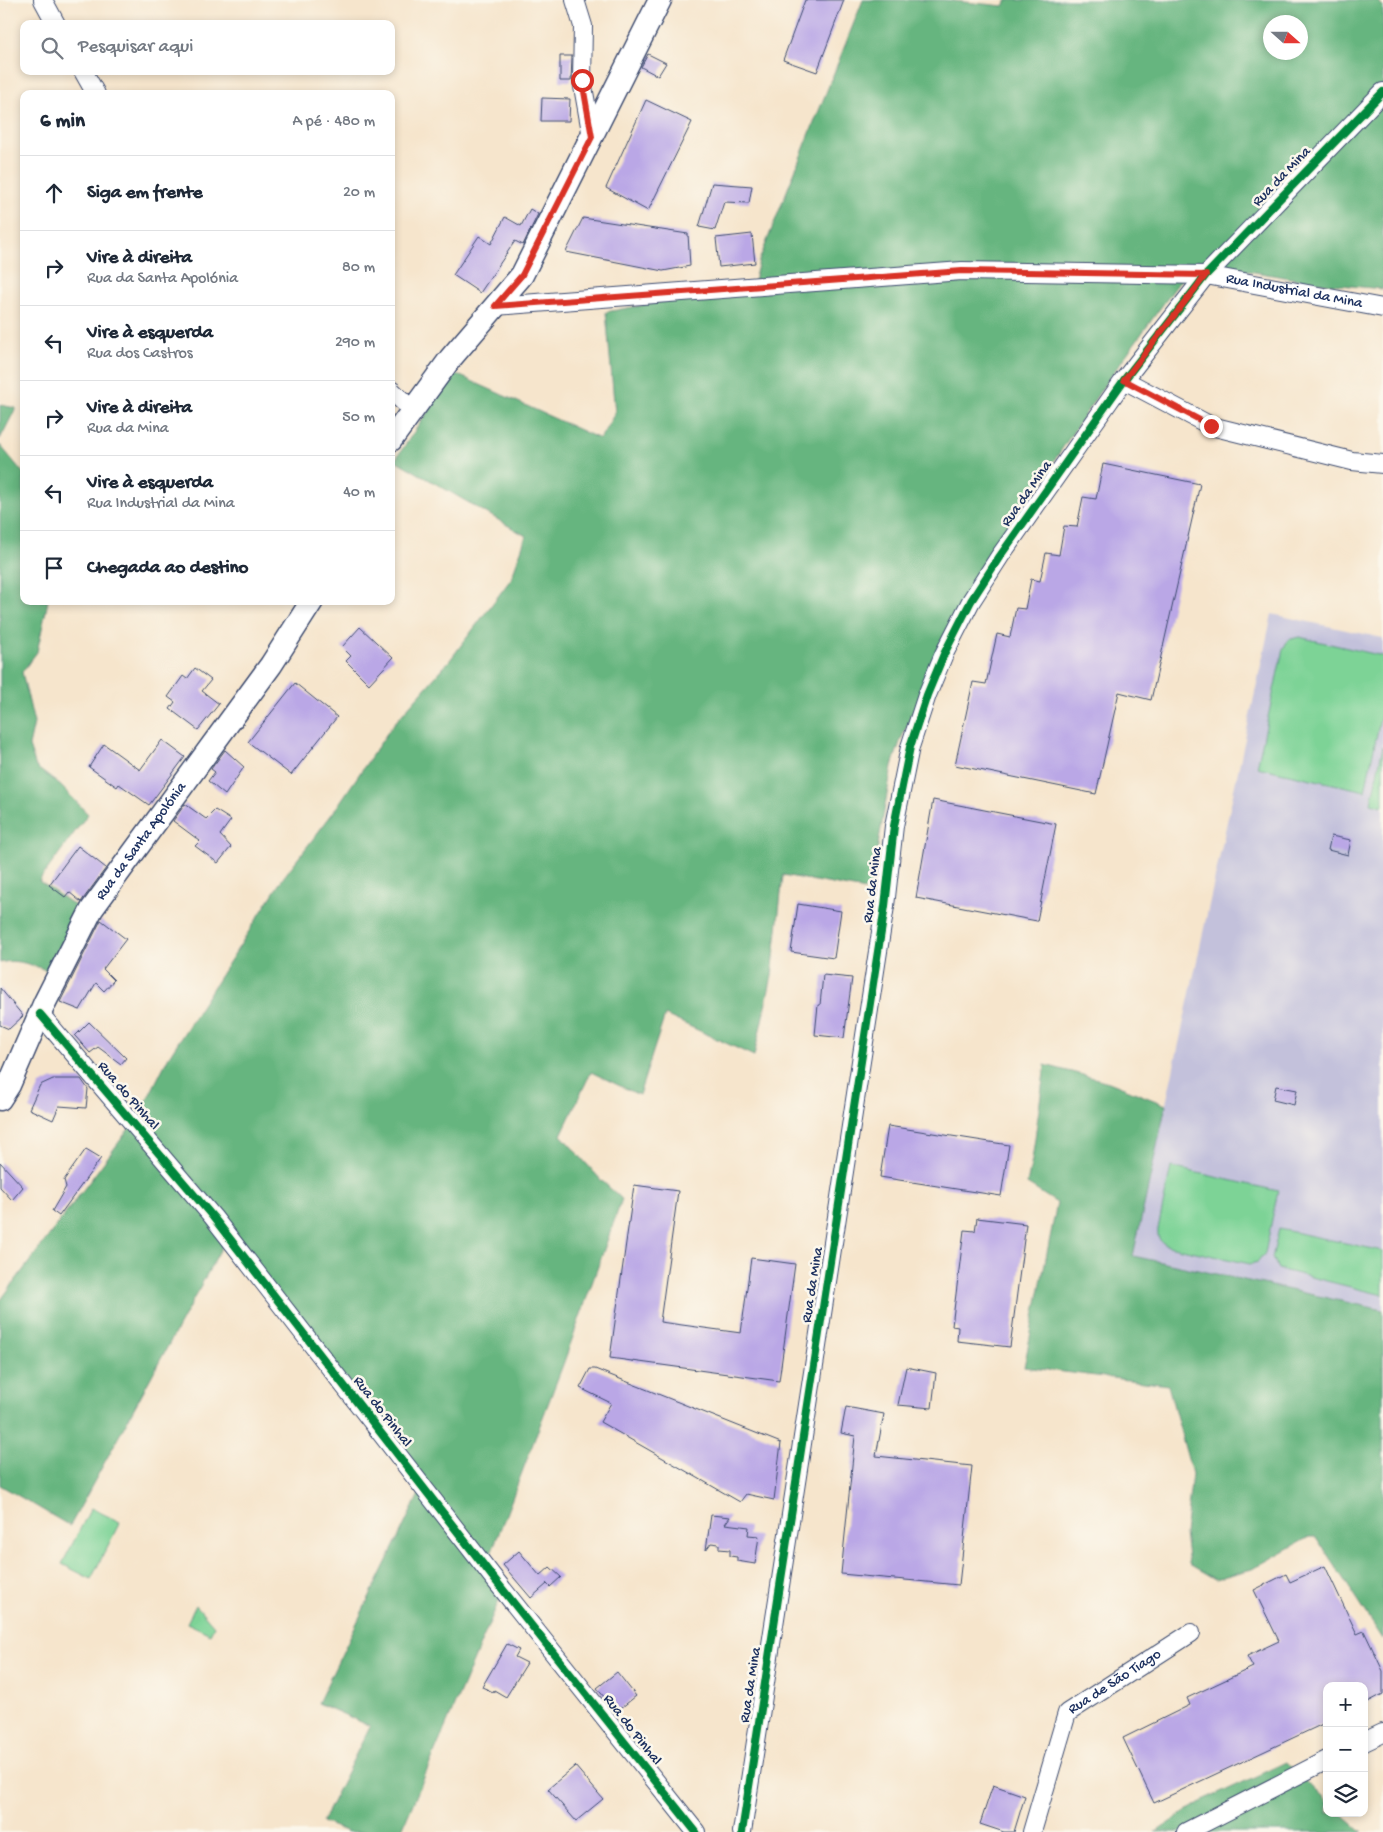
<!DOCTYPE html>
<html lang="pt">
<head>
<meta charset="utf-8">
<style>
	body { margin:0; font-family:"Gochi Hand",sans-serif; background:#f6f6f7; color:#1f2937 }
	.controls { position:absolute; right:15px; bottom:15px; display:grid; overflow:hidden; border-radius:10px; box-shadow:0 2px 8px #0003 }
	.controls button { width:45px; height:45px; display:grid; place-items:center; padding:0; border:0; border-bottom:1px solid #e0e1e3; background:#fff; color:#1f2937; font:25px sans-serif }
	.compass { position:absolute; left:1263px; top:15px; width:45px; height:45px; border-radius:50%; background:#fff; box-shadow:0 2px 8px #0003; rotate:111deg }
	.stop { position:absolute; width:15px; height:15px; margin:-11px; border:4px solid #d93025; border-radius:50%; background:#fff }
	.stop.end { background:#d93025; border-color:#fff; box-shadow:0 1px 5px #0008 }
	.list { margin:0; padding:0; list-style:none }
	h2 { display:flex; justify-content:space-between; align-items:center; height:65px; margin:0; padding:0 20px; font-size:21px }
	h2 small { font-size:16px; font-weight:400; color:#747a83 }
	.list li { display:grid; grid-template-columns:32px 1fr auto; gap:15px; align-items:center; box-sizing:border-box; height:75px; padding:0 20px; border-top:1px solid #e0e1e3 }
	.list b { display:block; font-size:19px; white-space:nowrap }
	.list p { margin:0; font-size:16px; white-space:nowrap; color:#747a83 }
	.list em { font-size:16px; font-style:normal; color:#747a83 }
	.icon { flex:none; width:28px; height:28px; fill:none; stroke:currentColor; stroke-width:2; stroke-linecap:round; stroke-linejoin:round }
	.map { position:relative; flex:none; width:1383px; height:1832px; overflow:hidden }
	.search { position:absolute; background:#fff; box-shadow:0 2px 8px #0003; left:20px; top:20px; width:375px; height:55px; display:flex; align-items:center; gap:12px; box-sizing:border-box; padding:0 18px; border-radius:10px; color:#747a83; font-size:19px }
	.panel { position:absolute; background:#fff; box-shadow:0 2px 8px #0003; left:20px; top:90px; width:375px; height:515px; border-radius:10px }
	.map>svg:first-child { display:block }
	.industrial { fill:#c3c1db }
	.green { fill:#7dd396; stroke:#4c817a }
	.forest { fill:#66b57f; stroke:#40726e; fill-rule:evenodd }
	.building { fill:#baa7e6 }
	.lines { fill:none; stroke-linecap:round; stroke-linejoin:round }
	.minor-casing { stroke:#3c4a6e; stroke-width:20 }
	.tertiary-casing { stroke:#3c4a6e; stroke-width:25 }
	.minor { stroke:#fff; stroke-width:18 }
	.tertiary { stroke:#fff; stroke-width:22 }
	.cycleway-casing { stroke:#fbf7ec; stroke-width:11 }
	.cycleway { stroke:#00873e; stroke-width:8 }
	.route { stroke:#d93025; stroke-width:6 }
	.labels { text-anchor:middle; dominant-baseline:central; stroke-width:5; stroke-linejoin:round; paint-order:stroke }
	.street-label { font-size:15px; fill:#1b2f5e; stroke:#fbf7ec }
</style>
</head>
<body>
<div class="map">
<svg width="1383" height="1832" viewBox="0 0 1383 1832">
	<rect width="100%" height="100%" fill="#fbf7ec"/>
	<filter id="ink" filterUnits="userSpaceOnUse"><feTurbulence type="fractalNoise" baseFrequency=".02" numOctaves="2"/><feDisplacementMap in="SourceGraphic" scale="10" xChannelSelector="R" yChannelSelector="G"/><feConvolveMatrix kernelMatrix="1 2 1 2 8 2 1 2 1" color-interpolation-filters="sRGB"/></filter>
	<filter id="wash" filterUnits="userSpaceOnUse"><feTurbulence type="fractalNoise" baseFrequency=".0096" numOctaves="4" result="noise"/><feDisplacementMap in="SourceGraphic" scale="20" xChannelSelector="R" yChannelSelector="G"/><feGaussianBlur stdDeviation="1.12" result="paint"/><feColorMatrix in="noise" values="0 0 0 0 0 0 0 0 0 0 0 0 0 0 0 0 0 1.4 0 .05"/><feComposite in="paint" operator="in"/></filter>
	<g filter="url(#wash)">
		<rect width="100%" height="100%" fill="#f6e5cc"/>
		<!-- industrial -->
		<path class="industrial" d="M1272 614 1383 638V1310L1133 1256Z"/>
		<!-- green -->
		<path class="green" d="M1299 637 1383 656V705L1365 791 1257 767 1283 649 1288 640Z
			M1383 746V806L1371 803Z
			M1171 1167 1278 1191 1265 1253 1258 1262 1250 1264 1168 1246C1160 1242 1157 1238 1158 1229Z
			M1279 1229 1383 1251V1295L1278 1269 1272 1258Z
			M91 1508 120 1522 91 1579 62 1564Z
			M196 1605 214 1626 210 1634 187 1623Z"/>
		<!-- forest -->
		<path class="forest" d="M863 0H944L1004 6 1007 0H1376L1383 6V289L1320 283 1200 263 1180 281 1105 384 1040 482 964 606 901 739 892 766 870 891 783 875 772 976 754 1056 665 1015 639 1095 591 1072 561 1135 601 1180 622 1199 564 1362 489 1559 500 1598 401 1832H348L322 1822 370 1726 318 1703 425 1482 225 1241 70 1526 0 1485V1301L140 1114 168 1058 283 878 332 814 392 726 450 660 511 579 526 536 395 460 445 386 456 374 600 439 615 413 606 312 717 291 752 289 759 261ZM1270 22H1300V52H1270Z
			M0 405 16 408 0 439Z
			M0 445 24 474V601H48L37 652 22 672 34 723 29 746 36 767 61 786 88 814 39 881 78 908 51 972C35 966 17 958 0 963Z
			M1045 1065 1109 1082 1166 1105 1133 1256 1383 1310V1639L1316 1537H1309L1252 1569 1215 1579 1189 1564 1185 1534 1192 1474 1168 1385 1024 1367 1057 1203 1027 1184 1032 1160Z
			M1286 1762 1327 1802V1813H1340L1362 1832H1155L1199 1803Z"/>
		<g id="blocks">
			<!-- building -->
			<path class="building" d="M805 0H844L817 72 783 60Z
				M648 54 666 63 658 76 641 67Z
				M560 56H572L571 81H560Z
				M542 98 570 99 569 121H541Z
				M646 100 692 122 648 211 606 188Z
				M712 183 752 186 749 203 724 202 715 230 699 227Z
				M530 209 538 214 523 245 515 241 480 293 453 275 479 236 491 244 505 217 521 226Z
				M583 218 688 234 690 266 663 271 566 252Z
				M752 234 755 263 719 267 716 238Z
				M1103 464 1200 484 1151 700 1119 692 1096 794 955 765 973 682 986 684 997 634 1010 637 1016 608 1025 609 1031 579 1040 581 1046 553 1059 555 1064 526 1077 527 1083 497 1096 499Z
				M360 627 393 658 369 684 346 661 351 656 342 647Z
				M195 668 211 680 202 691 219 704 198 730 170 709 175 702 168 697 183 676 187 679Z
				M295 683 337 717 291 775 248 742Z
				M162 740 185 757 149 805 119 784 117 787 89 767 104 744 140 770Z
				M225 750 244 767 225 795 208 781 215 772 211 769Z
				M933 800 1056 824 1037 921 916 898Z
				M185 804 206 819 215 810 231 820 220 835 231 847 218 863 195 846 200 841 173 821Z
				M1331 836 1351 840 1348 855 1328 850Z
				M78 846 106 868 81 902 69 892 65 897 49 885Z
				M798 904 841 911 834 958 791 952Z
				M101 920 126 939 103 969 114 980 104 991 96 983 80 1010 60 1002Z
				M823 975 852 978 844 1038 815 1035 818 1005H820Z
				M0 988 23 1016 9 1029 0 1025Z
				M89 1022 126 1058 121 1064 98 1047 90 1053 75 1036Z
				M53 1079H81L88 1089 86 1108 59 1106 53 1120 29 1109 40 1085Z
				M1276 1086 1297 1090 1294 1105 1273 1100Z
				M888 1126 1009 1145 1001 1196 880 1177Z
				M86 1149 101 1158 59 1216 52 1211 66 1187 64 1180Z
				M0 1162 23 1187 12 1200 0 1187Z
				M634 1185 678 1191 660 1322 741 1333 751 1258 795 1264 779 1381 610 1358Z
				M977 1218 1026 1224 1010 1347 957 1341 958 1327 952 1326 964 1230 975 1231Z
				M906 1367 936 1373 932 1408 898 1405Z
				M590 1369H595L781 1443 774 1500 746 1494 740 1502 600 1422 611 1403 580 1388Z
				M846 1407 884 1414 876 1456 972 1466 959 1585 841 1574 855 1436 841 1433Z
				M711 1515 730 1517 725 1524 749 1527 748 1535 759 1536 755 1564 737 1561V1557L730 1556V1550L719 1549V1544L711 1543 706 1550Z
				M519 1551 540 1576 550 1567 561 1577 550 1587 546 1583 547 1584 531 1598 503 1565Z
				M1325 1566 1357 1634 1364 1631 1383 1671V1694L1364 1704V1686H1327V1722L1154 1803 1123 1738 1190 1705 1187 1698 1253 1667 1247 1656 1279 1641 1254 1590 1286 1574 1290 1582Z
				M507 1644 519 1650 515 1657 527 1663 506 1697 494 1690 493 1692 482 1687Z
				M617 1672 636 1696 616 1712 597 1688Z
				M575 1766 603 1799 576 1821 548 1789Z
				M993 1785 1025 1796 1014 1832H1004L980 1824Z"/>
		</g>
	</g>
	<g filter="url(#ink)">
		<use href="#blocks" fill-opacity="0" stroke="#3c4a6e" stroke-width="1"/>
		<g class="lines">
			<!-- minor casing -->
			<g class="minor-casing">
				<g id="minor">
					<path d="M43 0 56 24"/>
					<path d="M575 0 583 26 582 81 592 137"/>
					<path d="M83 71 96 94"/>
					<path id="s1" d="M495 306 962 271 1206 275 1383 308"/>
					<path d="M1124 380 1211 426 1352 461 1383 464"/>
					<path d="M391 390 412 410"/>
					<path d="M40 1014 213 1217 492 1576 696 1832"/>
					<path d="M1364 1742 1383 1733"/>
					<path d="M742 1832 885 906 894 826 910 747 927 695 944 654 971 601 1000 556 1124 380 1206 275 1383 92"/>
					<path id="s2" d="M1032 1832 1067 1713 1191 1633"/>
					<path d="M1186 1832 1327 1760"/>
				</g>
			</g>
			<!-- tertiary casing -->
			<g class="tertiary-casing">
				<g id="tertiary">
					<path d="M391 440 450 359 522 275 660 0"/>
					<path id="s3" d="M0 1099 9 1085 45 1002 92 909 271 665 312 601"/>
				</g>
			</g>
			<!-- minor -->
			<use href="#minor" class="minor"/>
			<!-- tertiary -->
			<use href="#tertiary" class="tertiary"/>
			<!-- cycleway casing -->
			<g class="cycleway-casing">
				<path id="cycleway" d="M40 1014 213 1217 492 1576 696 1832
					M742 1832 885 906 894 826 910 747 927 695 944 654 971 601 1000 556 1124 380 1206 275 1383 92"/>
			</g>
			<!-- cycleway -->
			<use href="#cycleway" class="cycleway"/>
		</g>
	</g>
	<g class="lines" filter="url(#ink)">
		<!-- route -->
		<path class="route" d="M582 80 592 137 522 275 495 306 962 271 1206 275 1124 380 1211 426"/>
	</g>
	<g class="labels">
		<!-- street labels -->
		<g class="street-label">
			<text transform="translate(1282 177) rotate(-46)">Rua da Mina</text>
			<text stroke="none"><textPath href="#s1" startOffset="802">Rua Industrial da Mina</textPath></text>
			<text transform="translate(1027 494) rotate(-55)">Rua da Mina</text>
			<text stroke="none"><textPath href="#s3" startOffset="295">Rua da Santa Apolónia</textPath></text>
			<text transform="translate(873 885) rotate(-83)">Rua da Mina</text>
			<text transform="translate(128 1096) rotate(49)">Rua do Pinhal</text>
			<text transform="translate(813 1285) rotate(-81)">Rua da Mina</text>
			<text transform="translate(382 1412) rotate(52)">Rua do Pinhal</text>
			<text stroke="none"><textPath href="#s2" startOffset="181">Rua de São Tiago</textPath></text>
			<text transform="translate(751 1685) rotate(-81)">Rua da Mina</text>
			<text transform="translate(632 1730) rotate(52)">Rua do Pinhal</text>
		</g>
	</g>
</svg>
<div class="controls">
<button>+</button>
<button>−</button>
<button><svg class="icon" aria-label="layers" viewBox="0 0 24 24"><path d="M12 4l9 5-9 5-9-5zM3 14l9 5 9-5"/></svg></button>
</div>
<svg class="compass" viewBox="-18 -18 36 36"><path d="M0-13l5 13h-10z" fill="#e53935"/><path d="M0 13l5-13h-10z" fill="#747a83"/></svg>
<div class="stop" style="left:582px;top:80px"></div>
<div class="stop end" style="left:1211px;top:426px"></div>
<div class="search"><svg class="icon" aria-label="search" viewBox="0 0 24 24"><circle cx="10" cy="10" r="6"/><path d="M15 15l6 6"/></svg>Pesquisar aqui</div>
<section class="panel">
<h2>6 min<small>A pé · 480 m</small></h2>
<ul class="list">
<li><svg class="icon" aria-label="ahead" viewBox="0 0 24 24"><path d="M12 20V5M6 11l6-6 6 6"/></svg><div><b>Siga em frente</b></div><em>20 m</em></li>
<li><svg class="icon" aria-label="right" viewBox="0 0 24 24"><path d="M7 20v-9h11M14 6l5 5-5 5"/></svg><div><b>Vire à direita</b><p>Rua da Santa Apolónia</p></div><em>80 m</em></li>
<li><svg class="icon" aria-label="left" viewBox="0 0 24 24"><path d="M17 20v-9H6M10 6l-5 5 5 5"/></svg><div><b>Vire à esquerda</b><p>Rua dos Castros</p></div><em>290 m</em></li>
<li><svg class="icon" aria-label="right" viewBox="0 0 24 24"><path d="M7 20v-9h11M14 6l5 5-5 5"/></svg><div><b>Vire à direita</b><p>Rua da Mina</p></div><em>50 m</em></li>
<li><svg class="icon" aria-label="left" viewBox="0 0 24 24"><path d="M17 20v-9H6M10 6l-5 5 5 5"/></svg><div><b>Vire à esquerda</b><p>Rua Industrial da Mina</p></div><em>40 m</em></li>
<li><svg class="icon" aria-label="arrive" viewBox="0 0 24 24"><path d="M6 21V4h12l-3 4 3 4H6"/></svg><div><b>Chegada ao destino</b></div></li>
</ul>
</section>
</div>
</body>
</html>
